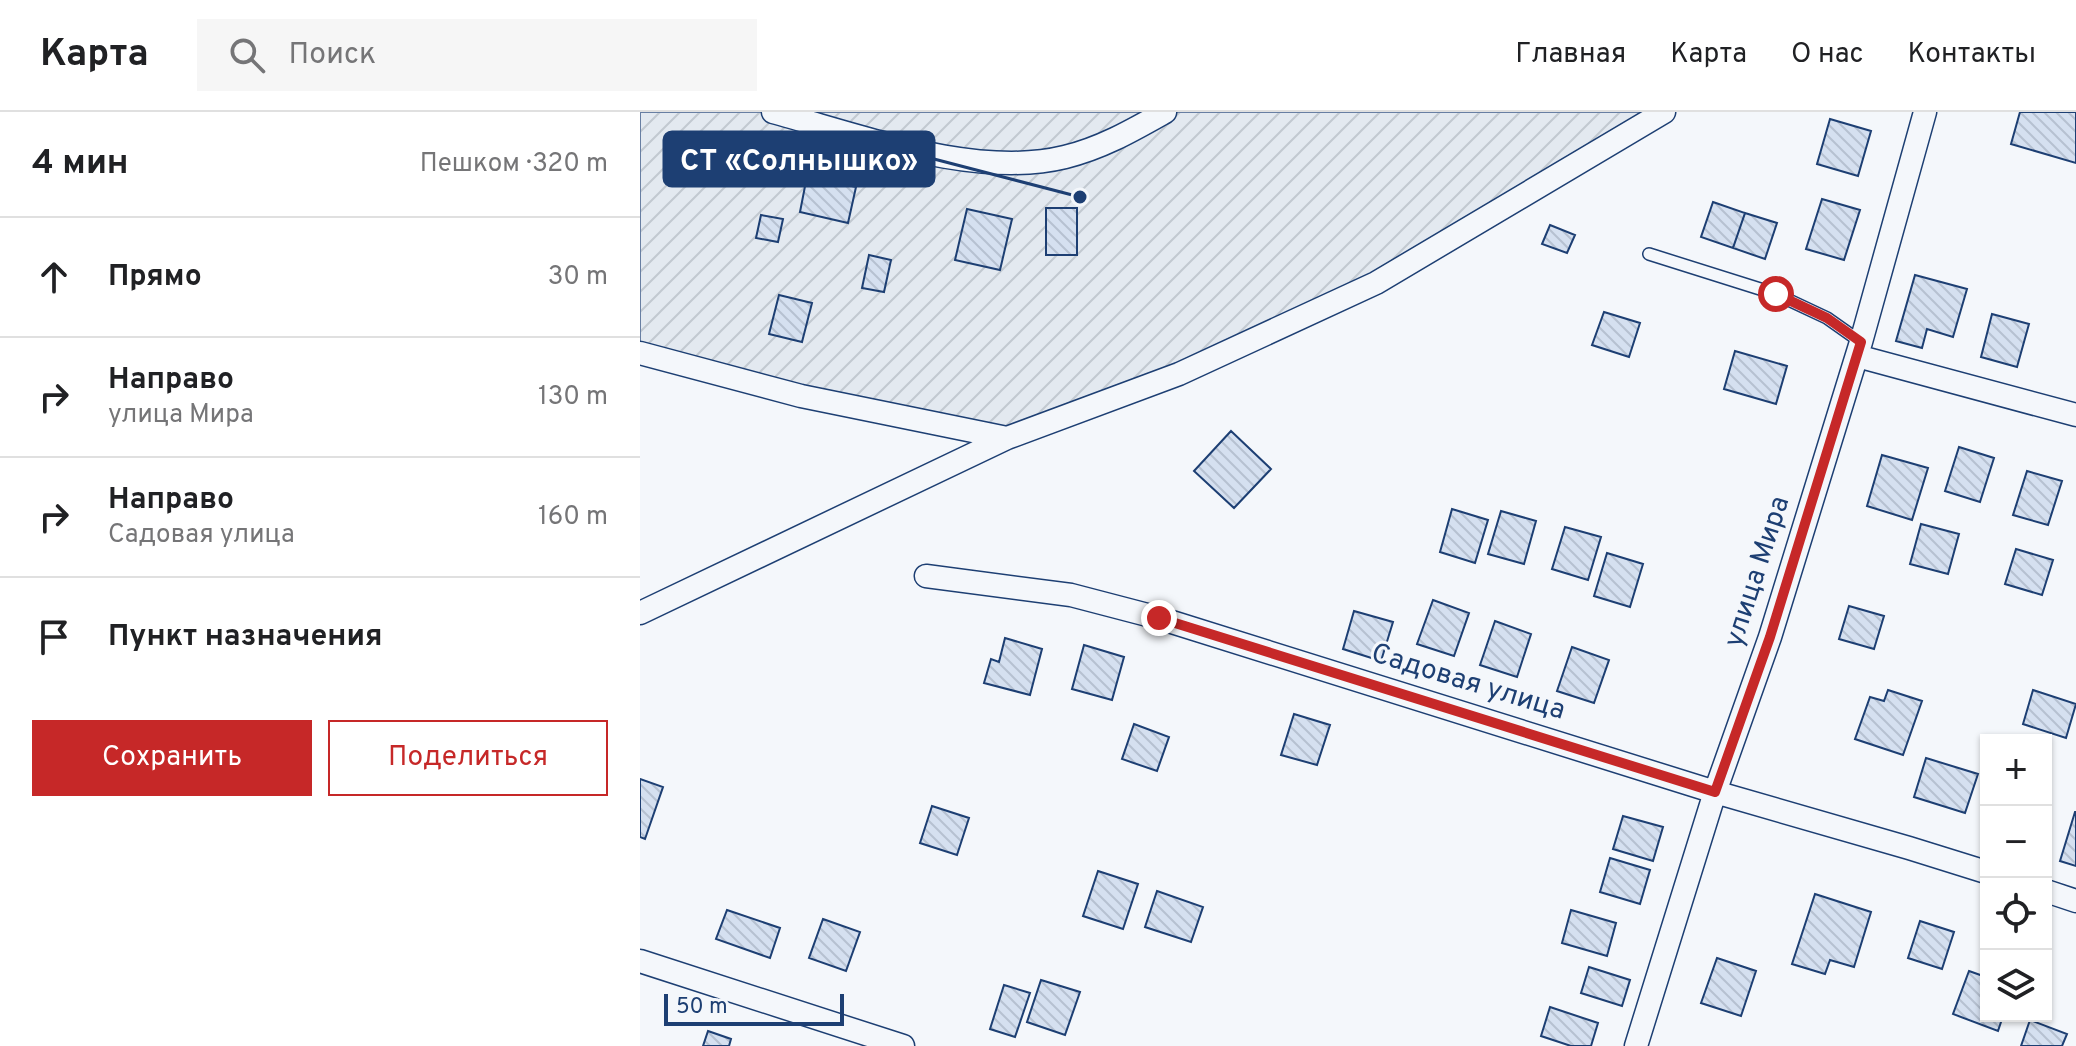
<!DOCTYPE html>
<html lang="ru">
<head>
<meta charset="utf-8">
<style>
	body { margin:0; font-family:Overpass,sans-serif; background:#f6f6f6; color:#202124 }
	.controls { position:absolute; right:24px; bottom:24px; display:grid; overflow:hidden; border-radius:0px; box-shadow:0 2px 6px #0004 }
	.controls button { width:72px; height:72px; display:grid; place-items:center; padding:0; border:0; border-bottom:2px solid #e0e0e0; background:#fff; color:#202124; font:40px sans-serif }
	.scale { position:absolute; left:24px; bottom:20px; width:180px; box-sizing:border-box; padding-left:8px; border:4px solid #1d3f73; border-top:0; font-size:22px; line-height:28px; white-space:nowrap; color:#1d3f73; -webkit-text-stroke:6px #f4f7fb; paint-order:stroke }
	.stop { position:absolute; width:24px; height:24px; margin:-18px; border:6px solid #c62828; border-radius:50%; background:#fff }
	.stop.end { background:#c62828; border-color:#fff; box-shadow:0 2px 8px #0008 }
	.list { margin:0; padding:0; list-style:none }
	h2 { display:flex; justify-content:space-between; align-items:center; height:104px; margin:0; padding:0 32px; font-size:34px }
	h2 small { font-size:26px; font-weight:400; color:#757577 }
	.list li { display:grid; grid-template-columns:52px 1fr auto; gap:24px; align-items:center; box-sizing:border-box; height:120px; padding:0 32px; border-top:2px solid #e0e0e0 }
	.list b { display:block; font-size:30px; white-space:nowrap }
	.list p { margin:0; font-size:26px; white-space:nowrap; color:#757577 }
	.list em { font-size:26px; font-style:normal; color:#757577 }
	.actions { display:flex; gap:16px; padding:24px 32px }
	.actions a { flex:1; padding:18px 0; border:2px solid #c62828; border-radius:0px; text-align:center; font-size:28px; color:#c62828 }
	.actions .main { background:#c62828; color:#fff }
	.icon { flex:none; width:44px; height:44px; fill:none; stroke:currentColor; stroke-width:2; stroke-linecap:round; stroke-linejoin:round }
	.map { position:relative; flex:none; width:1436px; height:934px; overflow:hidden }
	header { display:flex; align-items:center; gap:48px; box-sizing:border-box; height:112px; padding:0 40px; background:#fff; border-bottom:2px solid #e0e0e0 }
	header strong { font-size:38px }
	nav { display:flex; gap:44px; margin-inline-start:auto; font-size:28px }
	.search { width:560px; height:72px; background:#f6f6f6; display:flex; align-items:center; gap:20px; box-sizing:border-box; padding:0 28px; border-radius:0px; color:#757577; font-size:30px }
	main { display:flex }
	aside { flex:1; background:#fff }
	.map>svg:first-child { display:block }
	.garden { fill:url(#garden-furrows); stroke:#687fa3; stroke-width:2 }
	.building { fill:url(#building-back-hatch); stroke:#1d3f73; stroke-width:2 }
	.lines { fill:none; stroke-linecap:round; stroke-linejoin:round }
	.service-casing { stroke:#1d3f73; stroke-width:14 }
	.minor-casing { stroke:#1d3f73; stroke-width:25 }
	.service { stroke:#f4f7fb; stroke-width:11 }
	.minor { stroke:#f4f7fb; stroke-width:22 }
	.route { stroke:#c62828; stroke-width:10 }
	.labels { text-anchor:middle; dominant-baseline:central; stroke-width:6; stroke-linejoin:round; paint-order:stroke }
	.street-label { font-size:28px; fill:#1d3f73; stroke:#f4f7fb }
	.leader { fill:none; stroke:#1d3f73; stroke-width:3 }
	.callout-dot { fill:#1d3f73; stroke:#f4f7fb; stroke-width:3 }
	.callout { fill:#1d3f73; stroke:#1d3f73; stroke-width:3 }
	.callout-label { font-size:30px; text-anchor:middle; font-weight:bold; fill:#fff }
</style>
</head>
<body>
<header>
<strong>Карта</strong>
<div class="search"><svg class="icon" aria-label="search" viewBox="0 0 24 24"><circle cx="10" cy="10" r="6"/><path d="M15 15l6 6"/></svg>Поиск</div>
<nav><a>Главная</a><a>Карта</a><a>О нас</a><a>Контакты</a></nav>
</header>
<main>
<aside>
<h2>4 мин<small>Пешком · 320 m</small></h2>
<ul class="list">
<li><svg class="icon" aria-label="ahead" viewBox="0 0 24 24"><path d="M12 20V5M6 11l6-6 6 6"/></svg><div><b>Прямо</b></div><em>30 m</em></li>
<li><svg class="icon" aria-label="right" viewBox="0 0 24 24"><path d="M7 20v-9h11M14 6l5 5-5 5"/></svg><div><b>Направо</b><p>улица Мира</p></div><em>130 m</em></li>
<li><svg class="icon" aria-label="right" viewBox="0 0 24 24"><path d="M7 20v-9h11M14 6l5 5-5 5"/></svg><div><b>Направо</b><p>Садовая улица</p></div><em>160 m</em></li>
<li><svg class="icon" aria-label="arrive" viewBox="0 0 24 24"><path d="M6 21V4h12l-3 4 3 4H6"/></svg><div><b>Пункт назначения</b></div></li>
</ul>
<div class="actions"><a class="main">Сохранить</a><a>Поделиться</a></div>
</aside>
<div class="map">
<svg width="1436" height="934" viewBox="0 0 1436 934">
	<defs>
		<pattern id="garden-furrows" width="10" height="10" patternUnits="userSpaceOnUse" patternTransform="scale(2)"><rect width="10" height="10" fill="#e3e9f0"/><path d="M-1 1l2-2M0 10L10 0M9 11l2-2" fill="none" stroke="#c2c9d1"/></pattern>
		<pattern id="building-back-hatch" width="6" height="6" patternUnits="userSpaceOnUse" patternTransform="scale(2)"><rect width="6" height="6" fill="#d5e0f0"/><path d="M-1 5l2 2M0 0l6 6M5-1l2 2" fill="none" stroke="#b6c1d1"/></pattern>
	</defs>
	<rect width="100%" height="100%" fill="#f4f7fb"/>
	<!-- garden -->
	<path class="garden" d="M0 0H1024L736 171 367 326 0 241Z"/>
	<!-- building -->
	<path class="building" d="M1380 0H1436V51L1371 32Z
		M1190 7 1231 19 1218 64 1177 52Z
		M167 64 216 75 208 111 160 100Z
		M1182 87 1220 98 1204 148 1166 137Z
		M1073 90 1105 101 1093 136 1061 125Z
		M406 96H437V143H406Z
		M327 97 372 107 360 158 315 148Z
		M1105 101 1137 111 1125 147 1093 136Z
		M121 103 143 107 138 130 116 126Z
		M910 113 935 123 927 141 902 132Z
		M229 143 251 148 244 180 222 176Z
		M1275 163 1327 177 1313 225 1287 217 1282 236 1256 229Z
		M139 183 172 191 162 230 129 222Z
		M964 200 1000 211 989 245 952 233Z
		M1352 202 1389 212 1377 255 1341 245Z
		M1095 239 1147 254 1136 292 1084 277Z
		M591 319 631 357 594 396 554 359Z
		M1319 335 1354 346 1340 390 1305 379Z
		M1242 343 1288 356 1272 408 1227 394Z
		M1387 359 1422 369 1408 413 1373 403Z
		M812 397 848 408 835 451 800 440Z
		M861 399 896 409 884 452 848 442Z
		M1281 412 1319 422 1308 462 1270 452Z
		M925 415 961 425 948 468 912 457Z
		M1376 437 1413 448 1402 483 1365 472Z
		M967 441 1003 452 990 495 954 484Z
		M793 488 829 501 814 544 777 532Z
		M1209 494 1244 504 1234 537 1199 527Z
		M714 499 753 510 741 549 703 537Z
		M855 509 891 522 877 565 840 553Z
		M365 526 402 537 390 583 344 571 351 547 359 550Z
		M444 533 484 545 472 588 432 577Z
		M932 535 969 548 954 591 917 579Z
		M1248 578 1282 589 1263 643 1215 627 1230 585 1244 589Z
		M1393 578 1436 592 1426 626 1383 612Z
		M654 602 690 613 677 653 641 643Z
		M494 612 529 625 517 659 482 647Z
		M1286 646 1338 662 1325 701 1274 685Z
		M0 667 23 675 5 727 0 725Z
		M292 694 329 706 317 743 280 731Z
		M1435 700H1436V754L1420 749Z
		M983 704 1023 715 1013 749 973 737Z
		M970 746 1010 758 1000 792 960 780Z
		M458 759 498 772 483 817 443 804Z
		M517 779 563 795 551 830 505 815Z
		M1175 782 1231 800 1214 855 1190 848 1185 862 1152 852Z
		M87 798 140 816 130 846 76 827Z
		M931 798 976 811 967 844 922 831Z
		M183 807 220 820 206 859 169 846Z
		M1280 809 1314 820 1302 857 1268 846Z
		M1077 846 1116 859 1101 904 1061 891Z
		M949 855 990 868 982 894 941 881Z
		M1329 859 1346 865V904H1363L1358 919 1313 902Z
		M401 868 440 880 425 923 387 910Z
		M364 873 390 881 375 925 350 917Z
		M910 895 958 911 951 934H931L901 924Z
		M1390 908 1427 922 1422 934H1381Z
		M68 919 91 927 89 934H63Z"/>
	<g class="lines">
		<!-- service casing -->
		<g class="service-casing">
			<path id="service" d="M1009 142 1136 182 1187 206 1221 230"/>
		</g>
		<!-- minor casing -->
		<g class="minor-casing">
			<path id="minor" d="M133 0C219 23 336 67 425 45 462 36 493 18 525 0
				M0 241 161 284 367 326 539 262 736 171 1024 0
				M1217 244 1436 303
				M286 464 431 483 519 506 1075 680 1269 736 1346 760
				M0 501 367 326
				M1406 779 1436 789
				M0 849 263 934
				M996 934 1075 680 1130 525 1221 230 1285 0"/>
		</g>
		<!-- service -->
		<use href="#service" class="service"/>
		<!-- minor -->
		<use href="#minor" class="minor"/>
	</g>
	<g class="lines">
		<!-- route -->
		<path class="route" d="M519 506 1075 680 1130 525 1221 230 1187 206 1136 182"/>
	</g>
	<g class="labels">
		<!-- street labels -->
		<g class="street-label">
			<text transform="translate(1118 460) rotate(-72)">улица Мира</text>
			<text transform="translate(828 571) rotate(17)">Садовая улица</text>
		</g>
	</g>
	<!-- callouts -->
	<path class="leader" d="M440 85L294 47"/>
	<circle class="callout-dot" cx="440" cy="85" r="8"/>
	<rect class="callout" x="24" y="20" width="270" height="54" rx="8"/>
	<g class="callout-label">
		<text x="159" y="58">СТ «Солнышко»</text>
	</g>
</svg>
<div class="controls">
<button>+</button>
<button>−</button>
<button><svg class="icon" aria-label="locate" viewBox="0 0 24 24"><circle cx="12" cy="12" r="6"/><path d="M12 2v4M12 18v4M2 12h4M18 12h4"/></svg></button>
<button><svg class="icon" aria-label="layers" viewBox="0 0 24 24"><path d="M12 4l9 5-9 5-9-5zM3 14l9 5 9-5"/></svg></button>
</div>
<div class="scale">50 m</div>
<div class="stop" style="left:1136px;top:182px"></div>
<div class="stop end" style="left:519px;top:506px"></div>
</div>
</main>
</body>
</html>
